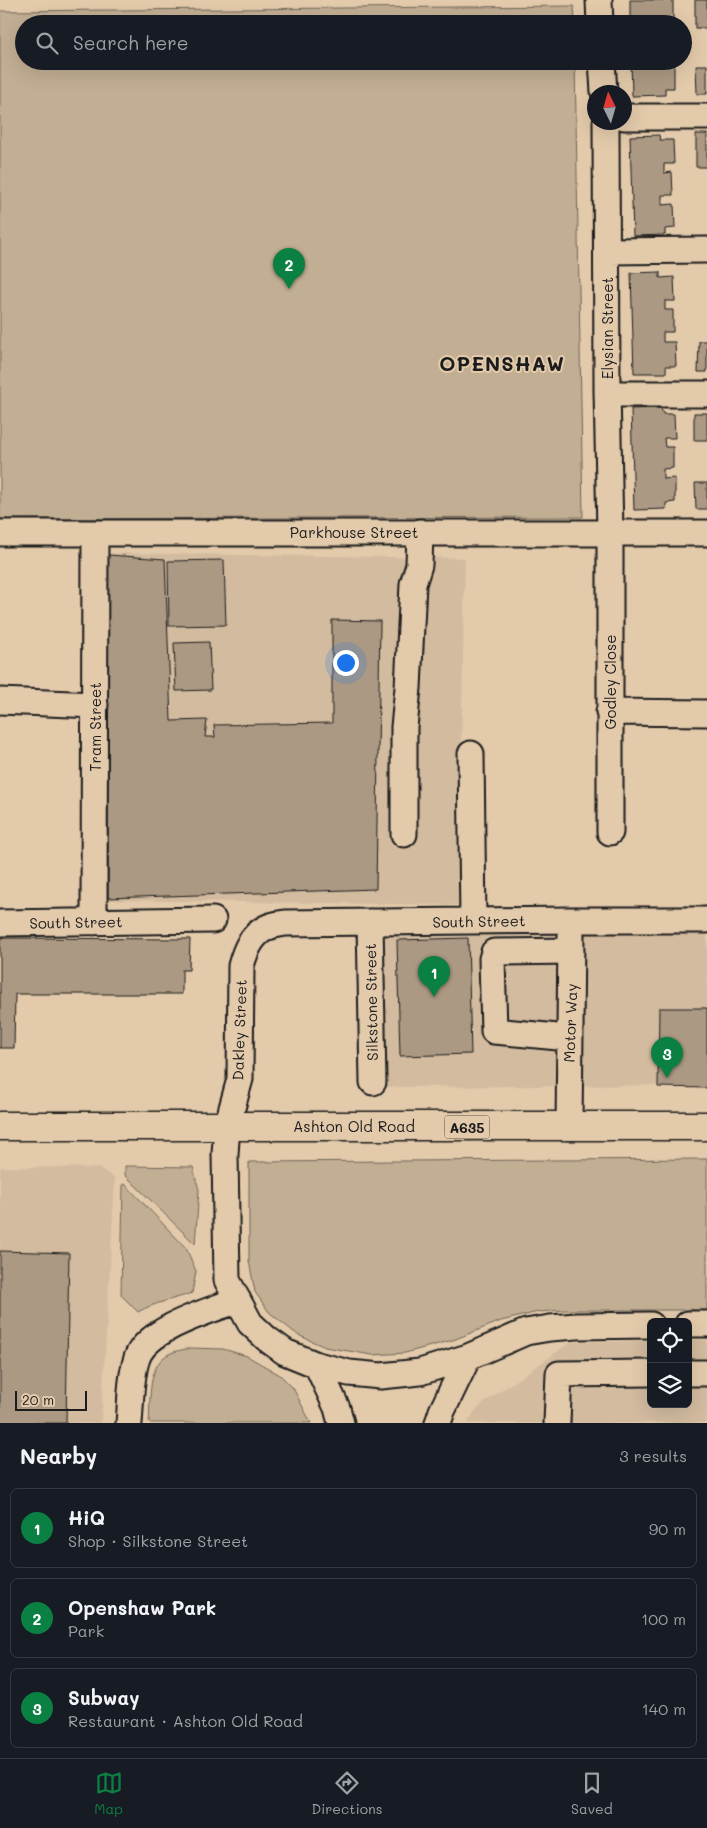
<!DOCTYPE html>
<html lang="en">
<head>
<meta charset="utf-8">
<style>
	body { margin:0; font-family:Mali,sans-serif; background:#242831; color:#f1f3f6 }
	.controls { position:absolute; right:15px; bottom:15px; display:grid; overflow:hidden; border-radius:8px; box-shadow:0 5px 20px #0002 }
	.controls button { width:45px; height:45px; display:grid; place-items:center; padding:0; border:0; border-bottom:1px solid #363941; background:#171b24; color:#f1f3f6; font:25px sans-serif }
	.compass { position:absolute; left:587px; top:85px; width:45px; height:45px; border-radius:50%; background:#171b24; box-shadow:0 5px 20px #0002; rotate:355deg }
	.scale { position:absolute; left:15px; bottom:12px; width:72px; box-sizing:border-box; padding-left:5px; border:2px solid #1c1c1c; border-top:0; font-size:14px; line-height:18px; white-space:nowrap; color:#1c1c1c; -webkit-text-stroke:4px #e3caab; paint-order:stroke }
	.you { position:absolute; left:345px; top:662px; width:18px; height:18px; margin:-12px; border:4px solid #fff; border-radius:50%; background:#1a73e8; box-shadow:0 0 0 8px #1a73e833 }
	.badge { display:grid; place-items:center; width:32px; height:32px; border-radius:50%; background:#0b8043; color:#fff; font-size:16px; font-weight:700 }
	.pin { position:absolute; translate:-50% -41px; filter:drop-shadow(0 1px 2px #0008) }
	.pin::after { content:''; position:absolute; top:26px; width:18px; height:15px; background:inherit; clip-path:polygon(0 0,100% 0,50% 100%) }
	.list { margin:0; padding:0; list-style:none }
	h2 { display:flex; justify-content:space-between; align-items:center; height:65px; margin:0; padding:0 20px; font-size:21px }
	h2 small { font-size:16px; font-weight:400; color:#9ea1a6 }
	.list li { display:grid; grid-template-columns:32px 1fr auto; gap:15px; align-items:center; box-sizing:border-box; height:80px; margin:0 10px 10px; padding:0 10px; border:1px solid #363941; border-radius:8px }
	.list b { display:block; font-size:19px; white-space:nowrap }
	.list p { margin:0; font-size:16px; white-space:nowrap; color:#9ea1a6 }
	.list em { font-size:16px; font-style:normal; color:#9ea1a6 }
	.icon { flex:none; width:28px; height:28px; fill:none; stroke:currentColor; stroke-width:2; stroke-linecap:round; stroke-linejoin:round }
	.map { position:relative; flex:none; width:707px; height:1423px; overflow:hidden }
	.search { position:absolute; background:#171b24; box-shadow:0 5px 20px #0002; left:15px; right:15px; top:15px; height:55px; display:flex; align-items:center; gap:12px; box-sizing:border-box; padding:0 18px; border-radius:28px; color:#9ea1a6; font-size:19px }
	.sheet { height:335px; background:#171b24 }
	nav { display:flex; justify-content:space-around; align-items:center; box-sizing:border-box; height:70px; border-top:1px solid #363941; background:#171b24; font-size:14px; color:#9ea1a6 }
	nav a { display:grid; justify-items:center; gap:2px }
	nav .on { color:#0b8043 }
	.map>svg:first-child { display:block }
	.built { fill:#d2bb9f }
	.green { fill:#c2ae93; stroke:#6f6558 }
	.building { fill:#ac9983; stroke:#1c1c1c }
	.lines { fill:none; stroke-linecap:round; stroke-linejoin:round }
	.minor-casing { stroke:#1c1c1c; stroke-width:29 }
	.highway-casing { stroke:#1c1c1c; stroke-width:31 }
	.minor { stroke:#e3caab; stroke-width:25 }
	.highway { stroke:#e3caab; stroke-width:28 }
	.labels { text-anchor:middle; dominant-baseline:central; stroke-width:4; stroke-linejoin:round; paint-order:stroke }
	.shield { fill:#e3caab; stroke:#585047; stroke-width:1 }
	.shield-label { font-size:14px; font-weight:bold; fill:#1c1c1c }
	.street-label { font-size:15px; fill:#1c1c1c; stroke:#e3caab }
	.district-label { font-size:20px; font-weight:bold; letter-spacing:1px; fill:#1c1c1c; stroke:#e3caab }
</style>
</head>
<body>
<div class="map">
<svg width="707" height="1423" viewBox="0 0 707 1423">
	<rect width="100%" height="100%" fill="#e3caab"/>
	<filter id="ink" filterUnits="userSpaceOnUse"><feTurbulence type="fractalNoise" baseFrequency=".02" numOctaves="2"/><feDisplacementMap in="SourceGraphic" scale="10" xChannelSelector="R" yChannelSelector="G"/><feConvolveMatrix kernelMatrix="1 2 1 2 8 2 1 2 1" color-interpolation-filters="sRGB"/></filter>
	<g filter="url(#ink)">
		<!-- built -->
		<path class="built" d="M105 553 465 558 458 905 106 900Z
			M378 928 707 929V1085L376 1087Z
			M0 1167 99 1168 115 1178 101 1423H0Z
			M688 1340H707V1423H468L475 1411 485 1402 571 1342 651 1341V1404H688Z"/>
		<!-- green -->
		<path class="green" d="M574 6 575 24H24V61H575L583 517 0 519V11Z
			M707 1159V1310H565L538 1312 501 1321 453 1340 405 1353 372 1355 325 1347 298 1335 280 1321 269 1312 255 1292 249 1261V1162Z
			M125 1166 193 1167 199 1190 195 1244 125 1175Z
			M123 1184 126 1185 186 1248 196 1271 192 1293C173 1300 155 1302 138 1312L121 1295Z
			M190 1348 223 1349 247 1356 280 1375 293 1388 311 1423H149C151 1401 146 1363 171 1353 177 1350 184 1350 190 1348Z"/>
		<!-- building -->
		<path class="building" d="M630 0H673V23L630 24Z
			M695 0H707V28H695Z
			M631 61H662V64H674V88H665V95L632 96Z
			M696 65H707V94H697Z
			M696 134H707V167H696Z
			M659 135 660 140H673L674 164H664V173L672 172 673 195H662V205L674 204 675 228 665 229V235L633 236 630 136Z
			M660 272V278L674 277 675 301H665V310H673V332H663V342H675L676 366H666V373H634L631 273Z
			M699 341H707V372H698Z
			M661 408 663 414H674L675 438H664L665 447H673V468L663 469V479L675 478V502L666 503V509L634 510 631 409Z
			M694 413H707V440H694Z
			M695 483H707V509H696Z
			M108 555 165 559 171 721 207 720 205 737H215L214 725 332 723V620L380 621 376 889 108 898Z
			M224 560 226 625 169 626 168 561Z
			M209 642 211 690 176 691 174 643Z
			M0 938 190 939 189 970H182V994H15L14 1048H0Z
			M468 938 471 1054 400 1056 397 940Z
			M659 1008H707V1088L658 1087Z
			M0 1251 69 1253 66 1423H0Z"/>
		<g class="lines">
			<!-- minor casing -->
			<g class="minor-casing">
				<path id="minor" d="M599 0 600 24
					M602 61 604 92
					M624 117H707
					M606 122 607 390 610 532V832
					M607 251 707 250
					M607 394H707
					M0 533H707
					M0 701 95 705
					M609 712 707 713
					M471 754 473 921
					M404 834V727L408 688 413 584 419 565 420 532
					M94 922 95 533
					M370 922 373 1082
					M0 923 213 920
					M569 1038 494 1031 492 959 494 952 571 951
					M569 1127 571 935
					M688 1324H707
					M651 1325 577 1326 550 1328 526 1332 468 1357 420 1372 381 1376 349 1373 317 1365 285 1352 267 1339 250 1323 227 1280 225 1154 227 1126 240 1079 241 966C245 951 251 935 266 928 271 925 279 924 285 923L571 920H707
					M317 1365 337 1408 341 1423
					M688 1373H707
					M129 1423C131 1402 130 1378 137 1358 147 1328 210 1311 238 1300
					M438 1423 442 1411 468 1357
					M557 1423 559 1374 651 1373"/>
			</g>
			<!-- highway casing -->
			<g class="highway-casing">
				<path id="highway" d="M0 1126H707"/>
			</g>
			<!-- minor -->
			<use href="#minor" class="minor"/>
			<!-- highway -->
			<use href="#highway" class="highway"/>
		</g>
	</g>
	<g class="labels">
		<!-- shield labels -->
		<rect class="shield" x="444.5" y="1115.5" width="45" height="23" rx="4"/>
		<g class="shield-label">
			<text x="467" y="1127">A635</text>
		</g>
		<!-- street labels -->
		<g class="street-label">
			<text transform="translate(607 328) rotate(-90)">Elysian Street</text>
			<text x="354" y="532">Parkhouse Street</text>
			<text transform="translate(610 682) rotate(-90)">Godley Close</text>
			<text transform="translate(95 727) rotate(-90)">Tram Street</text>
			<text transform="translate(479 921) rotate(-1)">South Street</text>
			<text transform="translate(76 922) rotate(-1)">South Street</text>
			<text transform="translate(371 1002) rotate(-91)">Silkstone Street</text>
			<text transform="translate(570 1023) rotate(-88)">Motor Way</text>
			<text transform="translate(239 1030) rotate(-88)">Dakley Street</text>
			<text x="354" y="1126">Ashton Old Road</text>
		</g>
		<!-- district labels -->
		<g class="district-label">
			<text x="502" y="363">OPENSHAW</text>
		</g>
	</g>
</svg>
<div class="controls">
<button><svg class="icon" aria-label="locate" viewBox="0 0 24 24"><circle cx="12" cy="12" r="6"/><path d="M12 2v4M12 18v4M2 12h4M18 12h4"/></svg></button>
<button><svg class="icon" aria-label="layers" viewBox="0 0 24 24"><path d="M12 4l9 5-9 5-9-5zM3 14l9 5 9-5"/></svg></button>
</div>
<svg class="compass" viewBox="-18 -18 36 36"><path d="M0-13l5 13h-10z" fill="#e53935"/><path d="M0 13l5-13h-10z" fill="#9ea1a6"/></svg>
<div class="scale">20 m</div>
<div class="you"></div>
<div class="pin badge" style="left:434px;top:997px">1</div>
<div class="pin badge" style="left:289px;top:289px">2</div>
<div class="pin badge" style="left:667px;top:1078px">3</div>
<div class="search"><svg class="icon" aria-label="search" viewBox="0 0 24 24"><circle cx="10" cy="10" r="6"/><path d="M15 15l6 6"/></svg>Search here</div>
</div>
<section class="sheet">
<h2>Nearby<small>3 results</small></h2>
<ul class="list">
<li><span class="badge">1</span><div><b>HiQ</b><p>Shop · Silkstone Street</p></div><em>90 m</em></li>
<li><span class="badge">2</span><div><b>Openshaw Park</b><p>Park</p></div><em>100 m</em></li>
<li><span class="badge">3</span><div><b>Subway</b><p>Restaurant · Ashton Old Road</p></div><em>140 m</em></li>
</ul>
</section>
<nav>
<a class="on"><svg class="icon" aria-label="map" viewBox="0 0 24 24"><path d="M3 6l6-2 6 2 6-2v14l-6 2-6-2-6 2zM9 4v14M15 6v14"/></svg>Map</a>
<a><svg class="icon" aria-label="directions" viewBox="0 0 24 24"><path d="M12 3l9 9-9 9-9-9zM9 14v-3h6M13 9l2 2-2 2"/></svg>Directions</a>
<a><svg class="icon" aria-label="saved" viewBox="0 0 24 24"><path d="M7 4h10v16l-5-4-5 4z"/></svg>Saved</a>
</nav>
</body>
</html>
